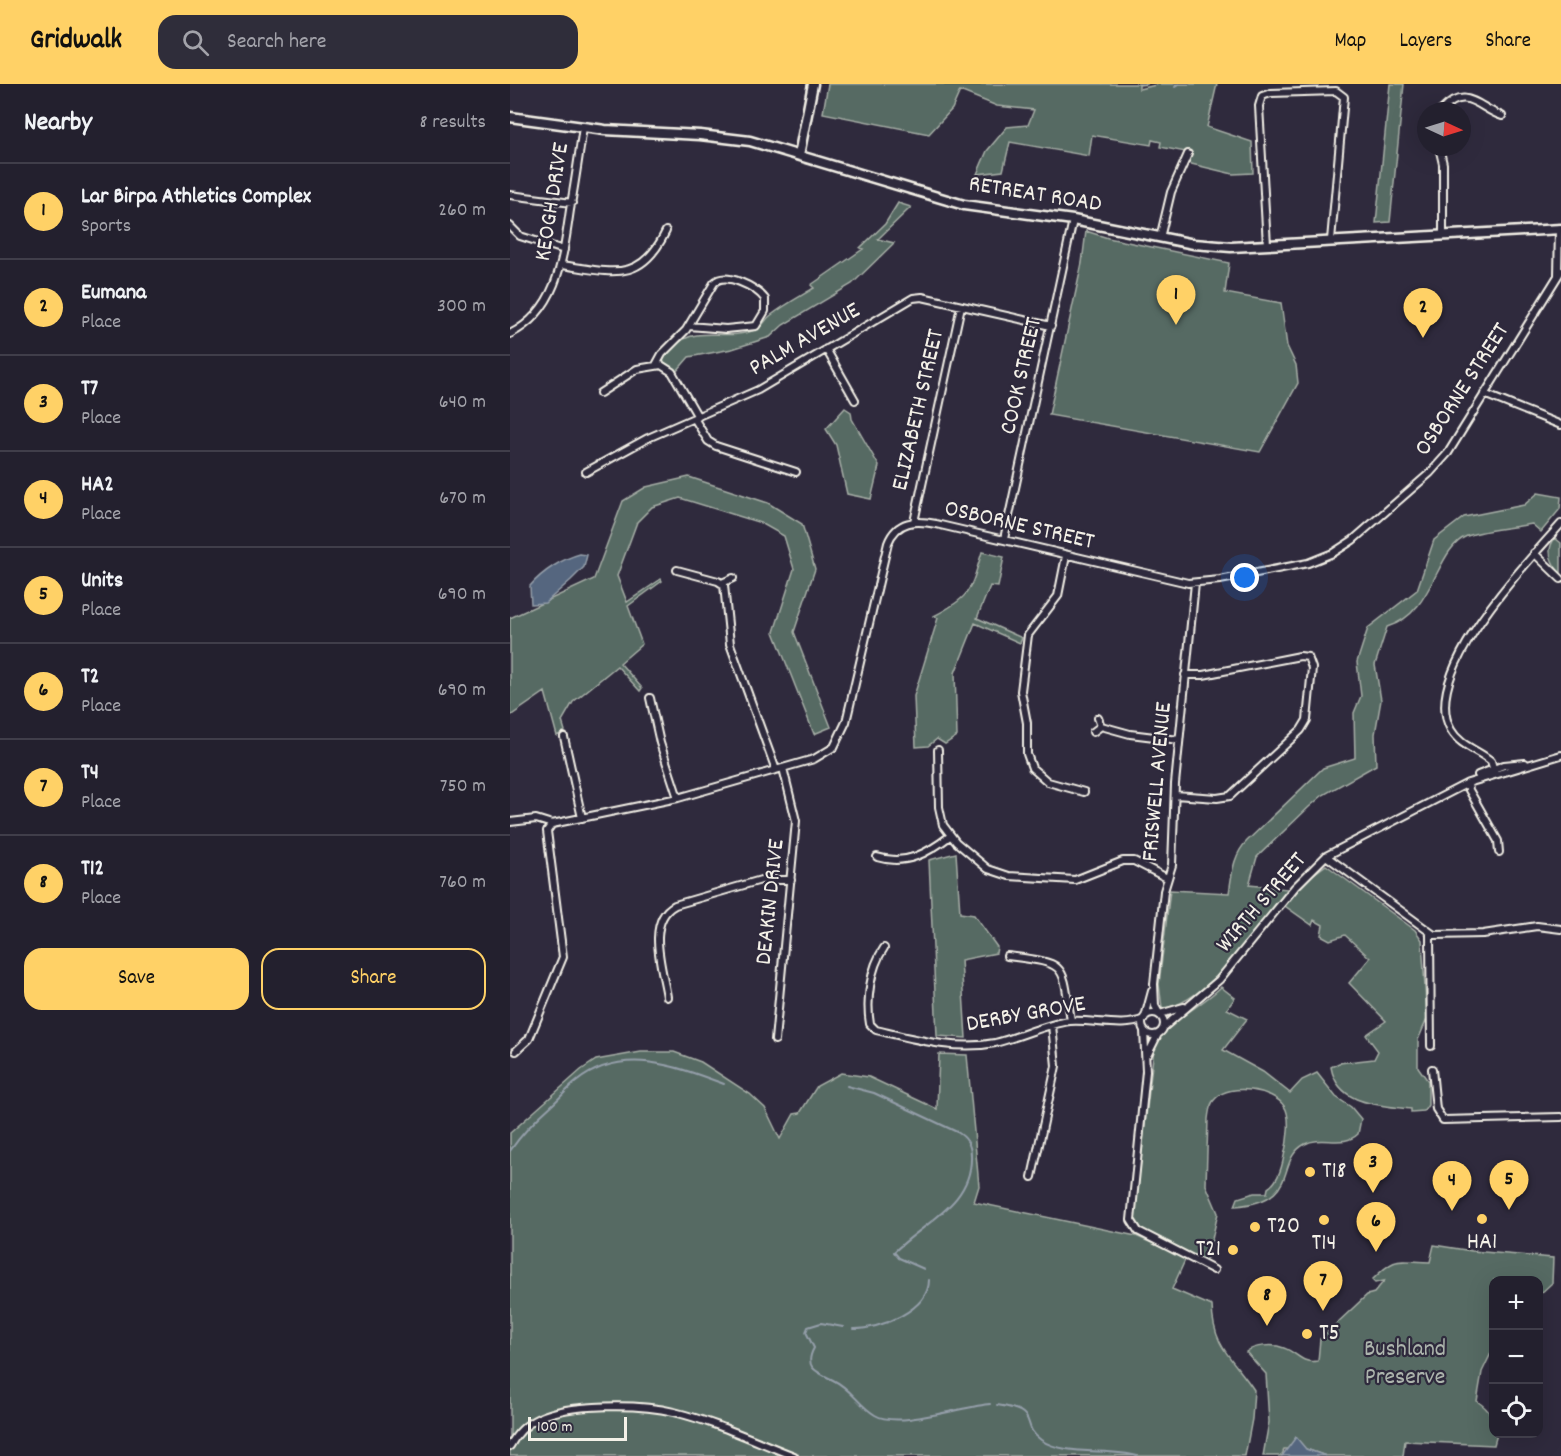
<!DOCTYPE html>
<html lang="en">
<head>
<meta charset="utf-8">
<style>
	body { margin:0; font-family:Dekko,sans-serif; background:#2f2d3a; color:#f1f3f6 }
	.controls { position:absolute; right:18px; bottom:18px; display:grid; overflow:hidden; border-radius:12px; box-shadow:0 6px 24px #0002 }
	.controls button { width:54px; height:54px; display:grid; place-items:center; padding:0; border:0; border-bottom:2px solid #403e4a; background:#23202e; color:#f1f3f6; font:30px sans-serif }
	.compass { position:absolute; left:907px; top:18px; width:54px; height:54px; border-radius:50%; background:#23202e; box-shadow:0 6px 24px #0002; rotate:94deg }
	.scale { position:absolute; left:18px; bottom:15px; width:99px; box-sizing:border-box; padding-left:6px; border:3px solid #f4f1e8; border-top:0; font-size:16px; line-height:21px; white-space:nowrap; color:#f4f1e8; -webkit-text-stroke:4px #2f2a3d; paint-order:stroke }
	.you { position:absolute; left:735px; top:494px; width:21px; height:21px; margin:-15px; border:4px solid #fff; border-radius:50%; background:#1a73e8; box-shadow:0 0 0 9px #1a73e833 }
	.badge { display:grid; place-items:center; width:39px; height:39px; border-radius:50%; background:#ffd166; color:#111; font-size:20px; font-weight:700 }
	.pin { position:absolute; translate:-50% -50px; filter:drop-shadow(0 2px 3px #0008) }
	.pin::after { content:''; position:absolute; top:32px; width:21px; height:18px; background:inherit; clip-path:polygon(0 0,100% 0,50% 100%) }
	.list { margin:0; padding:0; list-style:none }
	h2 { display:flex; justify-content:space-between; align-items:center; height:78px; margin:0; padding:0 24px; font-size:26px }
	h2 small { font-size:20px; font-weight:400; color:#a3a3aa }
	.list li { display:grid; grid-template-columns:39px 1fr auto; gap:18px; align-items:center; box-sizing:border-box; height:96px; padding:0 24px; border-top:2px solid #403e4a }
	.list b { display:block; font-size:22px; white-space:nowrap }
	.list p { margin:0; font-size:20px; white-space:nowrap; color:#a3a3aa }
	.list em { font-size:20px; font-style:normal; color:#a3a3aa }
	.actions { display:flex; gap:12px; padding:18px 24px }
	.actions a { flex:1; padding:14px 0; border:2px solid #ffd166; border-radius:18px; text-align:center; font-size:21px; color:#ffd166 }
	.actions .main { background:#ffd166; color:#111 }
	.icon { flex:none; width:33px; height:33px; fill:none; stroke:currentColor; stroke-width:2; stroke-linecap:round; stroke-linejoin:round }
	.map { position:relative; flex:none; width:1051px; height:1372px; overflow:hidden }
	header { display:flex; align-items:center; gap:36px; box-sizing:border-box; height:84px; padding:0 30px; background:#ffd166; color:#111 }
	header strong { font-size:28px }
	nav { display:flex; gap:33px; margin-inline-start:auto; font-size:21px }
	.search { width:420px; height:54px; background:#2f2d3a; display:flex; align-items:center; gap:15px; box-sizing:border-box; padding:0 21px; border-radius:18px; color:#a3a3aa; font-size:22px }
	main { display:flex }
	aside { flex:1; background:#23202e }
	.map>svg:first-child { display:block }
	.green { fill:#576b64; stroke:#a6aea6; stroke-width:1.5 }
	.water { fill:#54667f; stroke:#949ea9; stroke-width:1.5 }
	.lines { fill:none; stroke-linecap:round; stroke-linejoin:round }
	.stream { stroke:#949ea9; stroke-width:2 }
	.street-casing { stroke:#f4f1e8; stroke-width:10 }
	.secondary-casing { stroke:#f4f1e8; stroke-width:13 }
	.street { stroke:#2f2a3d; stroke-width:6 }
	.secondary { stroke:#2f2a3d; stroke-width:8 }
	.poi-dot { fill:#ffd166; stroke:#2f2a3d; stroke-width:2 }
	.labels { text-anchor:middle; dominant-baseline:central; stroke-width:4.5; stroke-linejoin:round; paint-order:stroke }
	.street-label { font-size:24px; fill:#f4f1e8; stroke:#2f2a3d }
	.poi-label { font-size:24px; fill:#f4f1e8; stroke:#2f2a3d; text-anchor:start }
	.park-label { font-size:24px; fill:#adb5ad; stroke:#2f2a3d }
</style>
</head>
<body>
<header>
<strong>Gridwalk</strong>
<div class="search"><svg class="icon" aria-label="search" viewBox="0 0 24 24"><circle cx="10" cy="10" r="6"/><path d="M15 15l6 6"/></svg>Search here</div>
<nav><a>Map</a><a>Layers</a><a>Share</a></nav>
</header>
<main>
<aside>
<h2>Nearby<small>8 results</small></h2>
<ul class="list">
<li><span class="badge">1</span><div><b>Lar Birpa Athletics Complex</b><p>Sports</p></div><em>260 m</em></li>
<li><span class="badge">2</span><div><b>Eumana</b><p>Place</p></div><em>300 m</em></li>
<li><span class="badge">3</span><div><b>T7</b><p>Place</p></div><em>640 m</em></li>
<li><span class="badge">4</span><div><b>HA2</b><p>Place</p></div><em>670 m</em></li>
<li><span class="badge">5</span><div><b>Units</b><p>Place</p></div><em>690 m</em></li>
<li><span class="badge">6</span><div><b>T2</b><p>Place</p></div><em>690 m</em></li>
<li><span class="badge">7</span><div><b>T4</b><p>Place</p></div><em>750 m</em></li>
<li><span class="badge">8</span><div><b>T12</b><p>Place</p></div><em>760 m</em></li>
</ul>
<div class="actions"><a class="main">Save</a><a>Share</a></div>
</aside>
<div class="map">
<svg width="1051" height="1372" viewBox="0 0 1051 1372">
	<rect width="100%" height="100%" fill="#2f2a3d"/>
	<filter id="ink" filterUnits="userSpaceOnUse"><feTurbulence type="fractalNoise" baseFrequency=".0167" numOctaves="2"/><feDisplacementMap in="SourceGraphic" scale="12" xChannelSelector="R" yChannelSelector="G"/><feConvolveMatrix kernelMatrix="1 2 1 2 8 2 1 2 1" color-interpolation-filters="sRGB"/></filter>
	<g filter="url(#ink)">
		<!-- green -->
		<path class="green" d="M318 0H638L629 1V5L650 0H707L697 43 742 58 743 89 723 90 677 79 681 69 650 63 651 58 642 56 641 61 582 51 579 72 500 58 493 87 467 90 477 67 497 43 518 41 524 26 487 22 450 7 442 25 419 50 313 29Z
			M880 0H894L880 138 866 139Z
			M388 119 401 123 368 155 384 159 342 200 273 241 260 253 222 265 179 273 166 288 154 280 153 274C183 233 210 261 247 245 253 242 255 236 260 232 274 221 289 213 304 204L301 201 353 165 350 164 375 140Z
			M576 147 598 154 719 179 715 209 771 219 777 262 786 281 788 299 750 368 539 331 572 179Z
			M335 324 341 328 342 335 369 382 361 415 337 410 326 361 316 345Z
			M179 393 258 419 292 440 305 485 284 548 321 643 304 650 264 548 284 485 274 452 251 439 170 414 142 423 127 438 107 492 117 518 151 495 152 497 118 522 132 560 110 579 132 604 130 607 107 582 63 618 52 637 55 647 47 652 35 608 0 632V534L84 495 113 417 136 403Z
			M1028 409 1051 413 1050 425 1031 448 1022 440C1001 444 977 445 957 452 925 465 925 529 877 543L865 581 871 616 865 650 866 681 813 711 799 723 747 773 739 801 778 805C750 840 697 921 652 924L649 900 660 806 719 809C722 790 723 771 737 757L813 684 845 674 844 629 851 612 847 578 858 544 907 506 924 456 954 433 1014 421Z
			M1045 454 1051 459V490C1041 479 1035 467 1045 454Z
			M472 468 494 473 488 503 480 502 467 534 512 554 510 559 465 539 445 589 447 652 435 660 427 655 418 662 406 663 404 612 428 534 424 532C462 512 460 507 472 468Z
			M446 769 450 829 464 831 487 863 486 869 451 876 456 954 427 952 419 776Z
			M816 781 905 846 912 856 917 935 908 956V983L918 997V1021L914 1027 901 1028V1025C870 1021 828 1022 821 983L829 979 864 975 868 967 856 951 876 937 839 899 860 874 835 851 820 856 811 851 813 841 804 836 802 841 775 822 797 795Z
			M711 903 725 914 717 925 737 935 713 966 753 988 780 1009 792 996 807 989 826 1013 841 1023 851 1035 848 1050C834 1064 811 1051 795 1060 764 1077 792 1117 725 1122L728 1114 744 1109H757L758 1104C768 1098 772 1083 774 1072 777 1060 782 1033 774 1022 763 1005 720 999 706 1014 700 1019 699 1027 698 1035L696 1101 708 1129 698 1173 694 1176 630 1144 625 1138V1127L644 964C660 934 688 925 711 903Z
			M131 968H164L191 978 240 1010 255 1024 270 1055 284 1030 290 1029 307 1002 331 989 359 993 427 1025 429 970 457 971 469 1102 464 1118 626 1152 676 1174 662 1205 702 1222C703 1264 723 1274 744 1306L742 1335 735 1372H0V1049L71 986 86 976Z
			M924 1161 962 1167 1043 1174 1042 1199 1029 1211 1028 1196H984L983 1265 972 1288 967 1317C981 1327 983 1332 984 1350H987L984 1361 895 1357 893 1372H816L796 1365H774L772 1372H753L759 1338 756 1290 736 1268C744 1261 764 1260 774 1264 788 1269 791 1280 808 1277L810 1255 857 1211 864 1209 874 1197 865 1199 862 1196C886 1172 886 1177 920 1178Z"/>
		<!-- water -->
		<path class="water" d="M70 470 77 471 74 483 61 496 35 519 21 520 20 502C33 487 52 475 70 470Z
			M786 1353 796 1365 816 1372H772Z"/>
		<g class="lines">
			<!-- stream -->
			<path class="stream" d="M665 3 669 0
				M337 1002 364 1009 447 1048C456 1053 461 1060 461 1071 463 1120 414 1138 384 1168L389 1174 414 1185
				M0 1067C12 1049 26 1035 43 1020 51 1013 58 1004 66 998 112 961 166 982 214 1000
				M333 1243 311 1239 298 1243 296 1248 304 1264C293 1284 307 1288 323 1296 342 1305 348 1321 365 1331 388 1345 454 1322 480 1320
				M343 1245C369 1246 419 1226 419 1196
				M487 1321C533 1328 508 1340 531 1356 553 1372 599 1364 627 1372"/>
			<!-- street casing -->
			<g class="street-casing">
				<path id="street" d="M931 27C956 0 968 24 992 32
					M929 63 933 80V150
					M0 111 62 119
					M0 142 10 152 54 166
					M650 154 661 108 678 70
					M757 161 749 22 752 12 761 9 826 7 834 13 821 156
					M52 181C101 188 131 200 156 147
					M1048 191 1049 145
					M0 250C48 226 53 174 60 126 65 99 69 71 73 43
					M316 265 345 316
					M146 281 152 270 176 246 204 199C215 187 246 203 255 215V227L246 242 216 245 179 242
					M90 309 127 285 151 281 162 288 188 333
					M974 310 1051 341
					M184 334 198 357 206 362 286 388
					M76 388 138 354 248 306 403 214 412 213 541 242
					M404 438 451 222
					M494 455 563 136
					M1024 469 1051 495
					M556 472 548 512 518 551 511 607 517 639V670L522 684 538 698 574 708
					M167 486 208 497 214 501 220 560 266 686
					M212 499 223 494
					M140 614 150 659 168 714
					M591 642 620 650 669 656
					M583 648 591 642 588 634
					M54 653 72 734
					M428 666 429 723 433 741 446 758 478 785 499 792 565 796 613 777H624L657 794
					M985 690 981 677C968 666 950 662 941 646 909 590 1016 480 1051 440
					M968 691 994 681 1015 679
					M958 699 959 706 988 757 989 768
					M665 711 707 714 720 712 791 646 797 636 802 584 798 573 790 572 693 591H675
					M0 738 26 735 42 740 168 714 304 675 324 663 336 638 378 459C387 436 406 436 426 440L678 499 710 496 798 479 823 469 843 456 920 389 938 369 1051 187
					M816 772 924 851 973 850 1027 842 1051 845
					M367 773C396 782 418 769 440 752
					M920 850 921 962
					M374 864C360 884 356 917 360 940L366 946C404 955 446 967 485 959 510 953 535 940 560 937 583 935 613 945 634 935
					M497 872C558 880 552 877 561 937
					M157 913C153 886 135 837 165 821L251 796H281
					M632 940a11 11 0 1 1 22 0a11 11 0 1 1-22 0Z
					M649 929 645 922 644 900 654 807 662 781 665 700 685 499
					M650 930 674 923
					M635 933 642 907
					M654 943 709 896 785 803 816 772 958 699 1051 671
					M634 947 636 987 621 1136 628 1147 704 1186
					M265 956 286 737 273 684
					M6 967 19 955 53 873 37 747 42 740
					M638 970 648 950
					M922 985 926 1025 933 1036 1051 1033
					M522 1093 546 982 542 941
					M0 1362C6 1350 16 1340 29 1334 59 1319 132 1320 164 1328 205 1338 245 1357 284 1372"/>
			</g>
			<!-- secondary casing -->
			<g class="secondary-casing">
				<path id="secondary" d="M0 33 95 46 190 51 240 57 454 121 563 136 684 160 721 163 1051 145
					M289 71 303 0"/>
			</g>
			<!-- street -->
			<use href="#street" class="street"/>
			<!-- secondary -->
			<use href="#secondary" class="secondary"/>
		</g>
	</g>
	<!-- markers -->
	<g class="poi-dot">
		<circle cx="800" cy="1088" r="6"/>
		<circle cx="972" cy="1135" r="6"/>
		<circle cx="814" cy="1136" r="6"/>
		<circle cx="745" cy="1143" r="6"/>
		<circle cx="723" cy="1166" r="6"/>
		<circle cx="797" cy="1250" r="6"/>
	</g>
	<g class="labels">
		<!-- street labels -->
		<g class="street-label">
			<text transform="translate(525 111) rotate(9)">RETREAT ROAD</text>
			<text transform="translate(43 118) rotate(-81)">KEOGH DRIVE</text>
			<text transform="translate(295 256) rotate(-30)">PALM AVENUE</text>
			<text transform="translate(512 292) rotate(-77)">COOK STREET</text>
			<text transform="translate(953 306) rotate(-57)">OSBORNE STREET</text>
			<text transform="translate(409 326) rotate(-77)">ELIZABETH STREET</text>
			<text transform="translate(509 442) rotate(13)">OSBORNE STREET</text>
			<text transform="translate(648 698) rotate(-85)">FRISWELL AVENUE</text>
			<text transform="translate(261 818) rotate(-84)">DEAKIN DRIVE</text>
			<text transform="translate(752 819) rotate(-49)">WIRTH STREET</text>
			<text transform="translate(516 931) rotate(-10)">DERBY GROVE</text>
		</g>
		<!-- poi labels -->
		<g class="poi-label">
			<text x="812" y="1088">T18</text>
			<text x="757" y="1143">T20</text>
			<text x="972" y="1159" text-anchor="middle">HA1</text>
			<text x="814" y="1160" text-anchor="middle">T14</text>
			<text x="711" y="1166" text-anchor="end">T21</text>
			<text x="809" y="1250">T5</text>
		</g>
		<!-- park labels -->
		<g class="park-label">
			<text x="895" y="1266">Bushland<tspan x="895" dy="28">Preserve</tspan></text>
		</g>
	</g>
</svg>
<div class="controls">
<button>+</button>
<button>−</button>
<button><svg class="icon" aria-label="locate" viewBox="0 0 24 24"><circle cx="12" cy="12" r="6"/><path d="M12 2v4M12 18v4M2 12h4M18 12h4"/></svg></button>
</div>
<svg class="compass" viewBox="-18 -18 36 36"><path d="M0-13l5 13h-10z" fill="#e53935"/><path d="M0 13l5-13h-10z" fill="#a3a3aa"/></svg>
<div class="scale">100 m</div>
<div class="you"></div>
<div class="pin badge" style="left:666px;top:241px">1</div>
<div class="pin badge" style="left:913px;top:254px">2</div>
<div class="pin badge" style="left:863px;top:1109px">3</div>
<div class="pin badge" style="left:942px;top:1127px">4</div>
<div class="pin badge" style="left:999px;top:1126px">5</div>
<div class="pin badge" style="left:866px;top:1168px">6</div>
<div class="pin badge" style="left:813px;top:1227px">7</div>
<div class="pin badge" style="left:757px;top:1242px">8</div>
</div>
</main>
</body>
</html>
